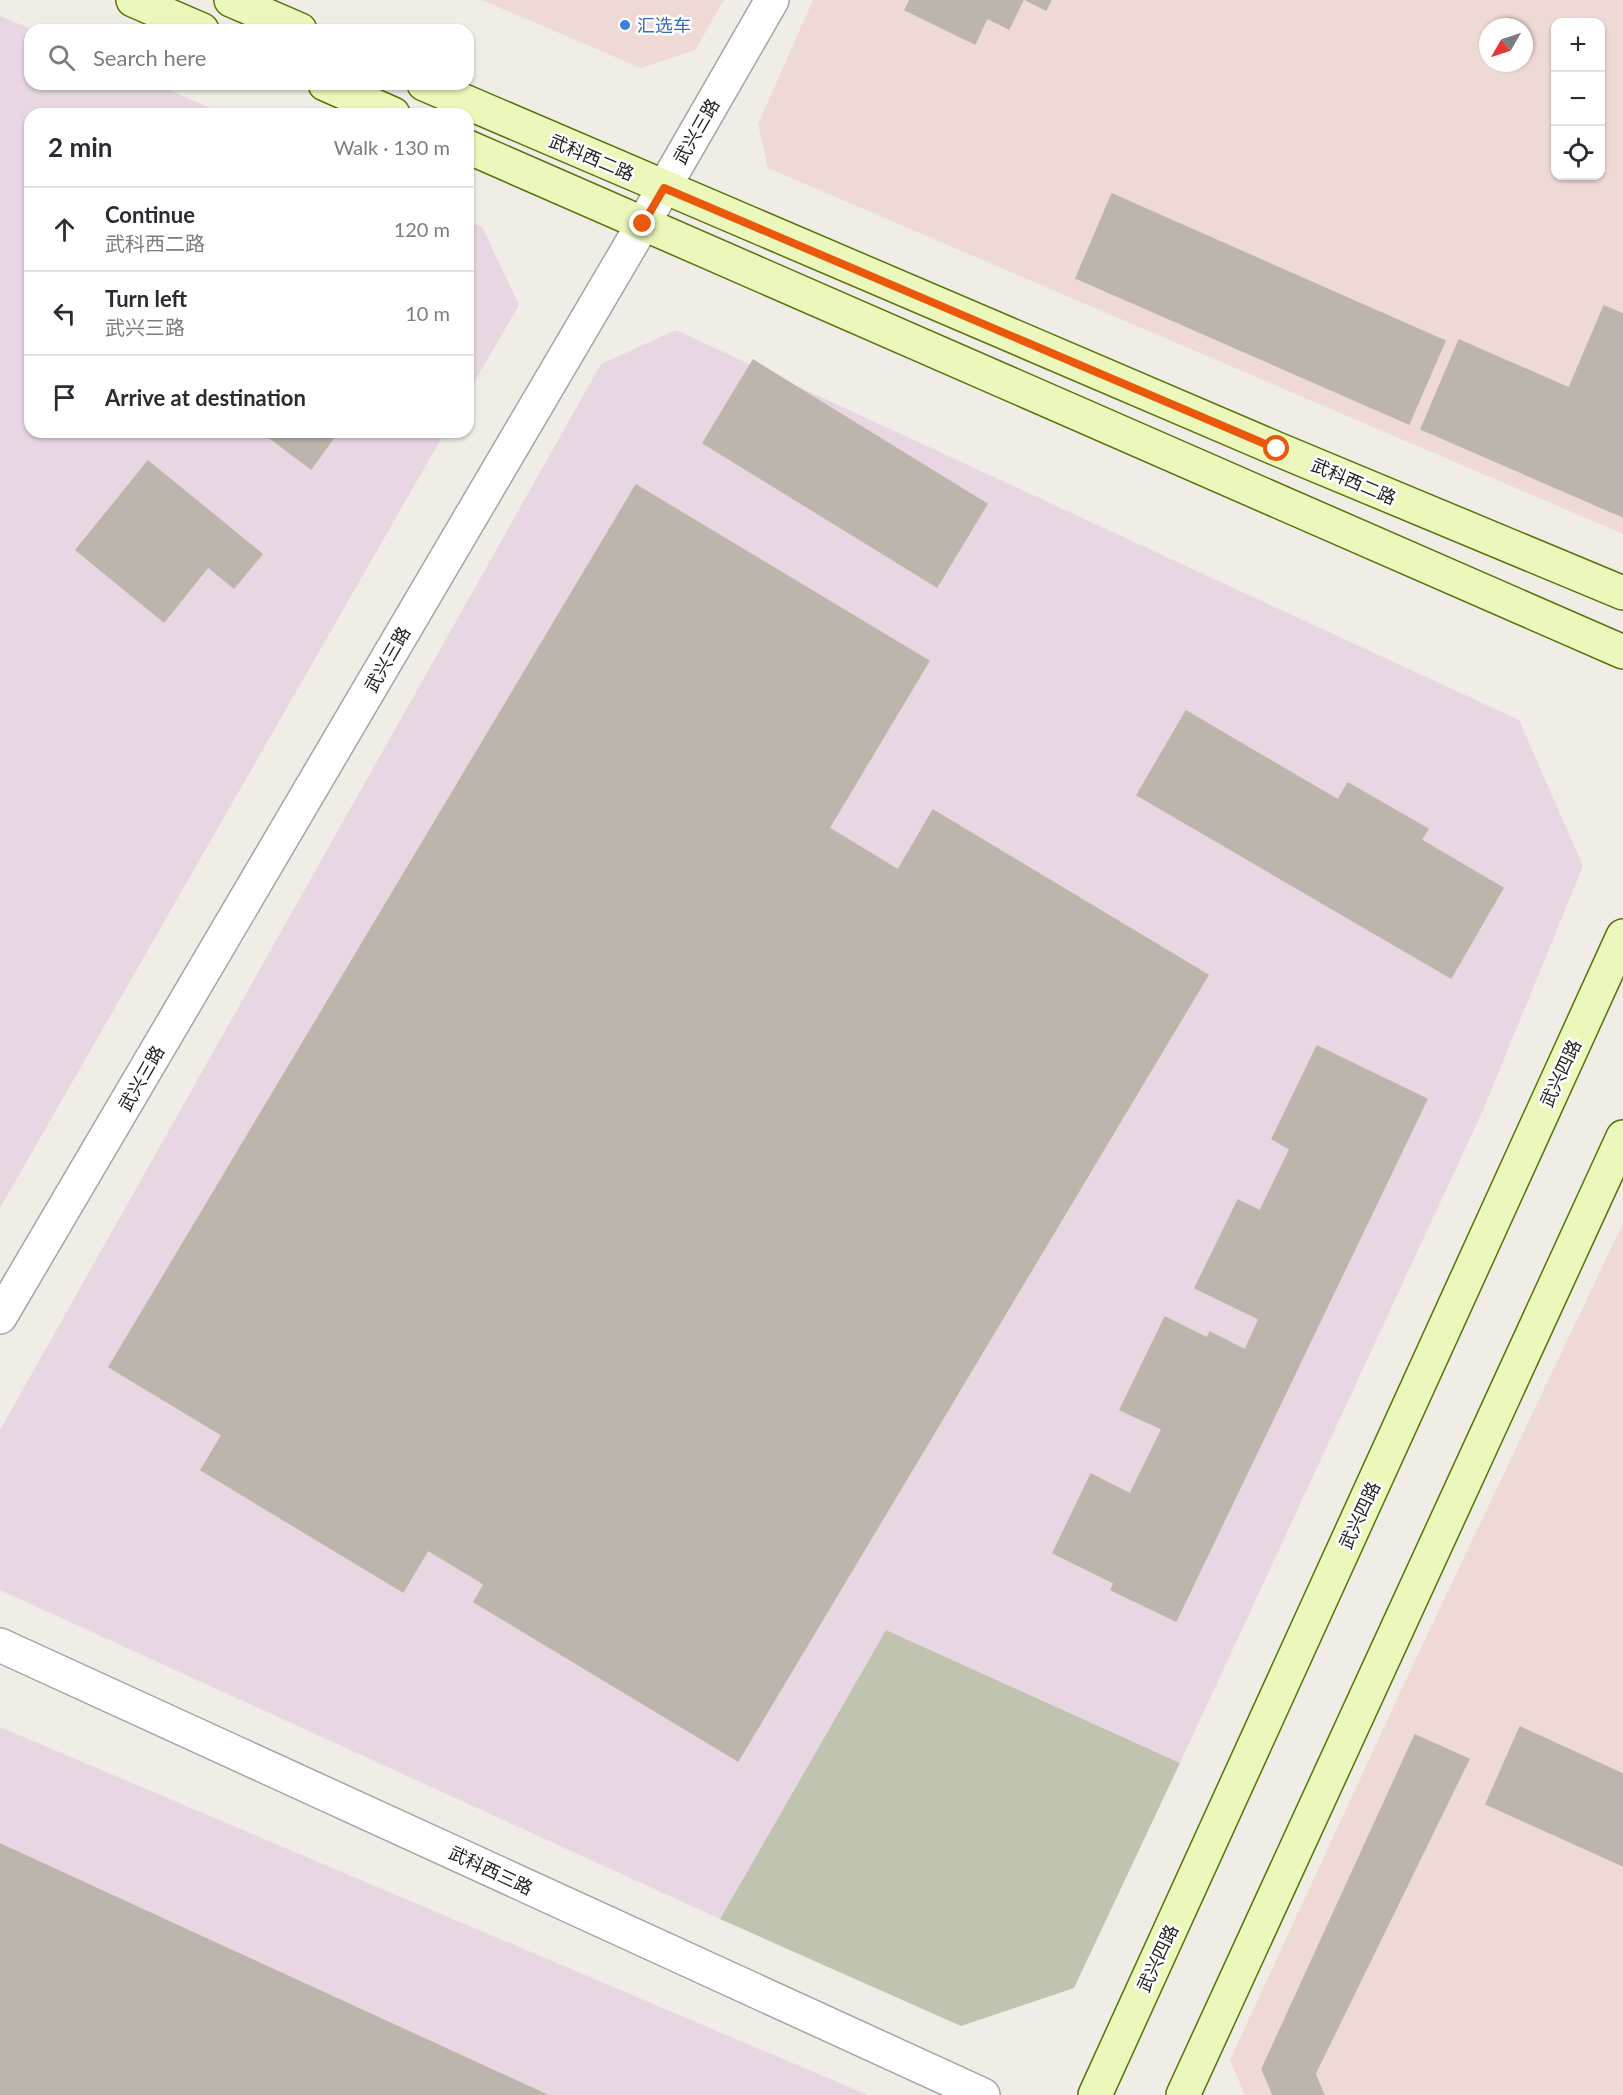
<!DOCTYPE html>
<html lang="en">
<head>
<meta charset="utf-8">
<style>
	body { margin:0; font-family:Lato,"Noto Sans SC",sans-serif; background:#f7f7f7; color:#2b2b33 }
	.controls { position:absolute; right:18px; top:18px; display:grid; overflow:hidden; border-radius:12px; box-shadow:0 2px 4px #0004 }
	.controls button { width:54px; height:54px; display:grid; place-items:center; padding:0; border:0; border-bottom:2px solid #e1e1e2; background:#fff; color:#2b2b33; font:30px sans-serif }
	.compass { position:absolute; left:1479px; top:18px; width:54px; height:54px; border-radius:50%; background:#fff; box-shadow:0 2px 4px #0004; rotate:231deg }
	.stop { position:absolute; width:18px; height:18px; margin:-14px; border:4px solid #ea580c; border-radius:50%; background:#fff }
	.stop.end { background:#ea580c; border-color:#fff; box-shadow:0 2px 6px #0008 }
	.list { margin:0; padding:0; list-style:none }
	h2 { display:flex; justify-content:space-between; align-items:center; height:78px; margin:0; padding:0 24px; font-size:26px }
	h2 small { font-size:20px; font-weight:400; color:#7c7c81 }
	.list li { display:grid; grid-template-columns:39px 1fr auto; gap:18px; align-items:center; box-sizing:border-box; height:84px; padding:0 24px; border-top:2px solid #e1e1e2 }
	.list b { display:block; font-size:22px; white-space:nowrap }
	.list p { margin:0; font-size:20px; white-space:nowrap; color:#7c7c81 }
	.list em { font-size:20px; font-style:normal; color:#7c7c81 }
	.icon { flex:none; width:33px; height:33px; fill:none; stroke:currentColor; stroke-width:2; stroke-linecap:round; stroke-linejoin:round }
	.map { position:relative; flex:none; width:1623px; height:2095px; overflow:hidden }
	.search { position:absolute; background:#fff; box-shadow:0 2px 4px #0004; left:24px; top:24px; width:450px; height:66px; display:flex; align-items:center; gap:15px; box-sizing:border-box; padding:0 21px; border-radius:18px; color:#7c7c81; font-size:22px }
	.panel { position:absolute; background:#fff; box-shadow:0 2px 4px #0004; left:24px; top:108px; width:450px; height:330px; border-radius:18px }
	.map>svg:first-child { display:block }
	.commercial { fill:#efd9d5; fill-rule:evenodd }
	.industrial { fill:#e8d7e2 }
	.construction { fill:#c1c3b1 }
	.building { fill:#bbb5ae; stroke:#c0b6a8; stroke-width:1.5 }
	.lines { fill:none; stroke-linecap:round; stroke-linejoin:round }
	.street-casing { stroke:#a5a5a5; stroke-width:36 }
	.secondary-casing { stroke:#597209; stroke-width:36 }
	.street { stroke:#fff; stroke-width:33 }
	.secondary { stroke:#ecf7bb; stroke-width:33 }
	.route { stroke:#ea580c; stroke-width:8 }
	.shop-dot { fill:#3f7fe0; stroke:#fff; stroke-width:2 }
	.labels { text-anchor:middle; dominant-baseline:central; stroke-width:5; stroke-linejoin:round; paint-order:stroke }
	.shop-label { font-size:18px; fill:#366cbe; stroke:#fff; text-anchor:start }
	.street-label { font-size:18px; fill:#1e1e1e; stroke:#fff }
</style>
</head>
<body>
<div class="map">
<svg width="1623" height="2095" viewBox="0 0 1623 2095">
	<rect width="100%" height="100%" fill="#efede5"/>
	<!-- commercial -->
	<path class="commercial" d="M482 0H724L695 50 641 68Z
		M813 0H1623V534L768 168 758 124ZM1556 22H1600V176H1556ZM1488 27H1524V63H1488Z
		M1623 1223V2095H1245L1230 2060 1411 1669Z"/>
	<!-- industrial -->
	<path class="industrial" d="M0 16 33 30H30V84H156L224 114H30V432H445L0 1208Z
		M468 221 482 227 519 305 468 393Z
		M676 330 1519 720 1583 866 1484 1108 1180 1763 886 1630 720 1919 0 1590V1430L601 364Z
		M0 1727 868 2095H0Z"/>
	<!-- construction -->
	<path class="construction" d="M886 1630 1180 1763 1074 1988 961 2026 720 1919Z"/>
	<!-- building -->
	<path class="building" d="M910 0H1023L1009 29 987 18 975 44 905 10Z
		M1026 0H1051L1046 10Z
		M1112 194 1445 341 1409 424 1076 278Z
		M1604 306 1623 314V517L1421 429 1459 340 1569 388Z
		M753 360 987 504 937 587 703 443Z
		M262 432H338L311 469Z
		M148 461 262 554 234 588 208 567 164 622 76 550Z
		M636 485 929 661 829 828 898 870 933 810 1208 975 738 1761 474 1602 484 1584 428 1550 403 1592 201 1470 222 1435 109 1367Z
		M1186 711 1338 800 1348 783 1428 829 1421 840 1503 888 1451 978 1137 795Z
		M1317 1046 1427 1099 1176 1621 1111 1590 1114 1583 1053 1553 1091 1474 1130 1494 1162 1429 1120 1410 1165 1317 1207 1338 1210 1332 1245 1350 1259 1319 1195 1288 1238 1200 1260 1211 1290 1149 1272 1139Z
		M1520 1727 1623 1774V1866L1486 1804Z
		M1415 1735 1469 1759 1315 2074 1324 2095H1273L1262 2069Z
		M0 1844 547 2095H0Z"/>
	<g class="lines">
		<!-- street casing -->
		<g class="street-casing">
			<path id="street" d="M0 1317 643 224 772 0
				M0 1645 983 2095"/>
		</g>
		<!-- secondary casing -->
		<g class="secondary-casing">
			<path id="secondary" d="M133 0 202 30
				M231 0 300 30
				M325 84 393 114
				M424 84 1277 449 1623 593
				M468 147 1623 652
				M1095 2095 1623 936
				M1183 2095 1623 1137"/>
		</g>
		<!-- street -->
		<use href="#street" class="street"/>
		<!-- secondary -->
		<use href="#secondary" class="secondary"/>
	</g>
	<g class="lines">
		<!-- route -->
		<path class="route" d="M643 224 664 188 1277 449"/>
	</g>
	<!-- markers -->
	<circle class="shop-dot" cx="625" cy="25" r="6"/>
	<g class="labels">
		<!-- shop labels -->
		<g class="shop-label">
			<text x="637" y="25">汇选车</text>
		</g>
		<!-- street labels -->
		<g class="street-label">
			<text transform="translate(696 131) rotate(-60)">武兴三路</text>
			<text transform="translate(592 157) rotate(23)">武科西二路</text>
			<text transform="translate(1354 481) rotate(23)">武科西二路</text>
			<text transform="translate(387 659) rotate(-60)">武兴三路</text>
			<text transform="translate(1560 1073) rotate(-65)">武兴四路</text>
			<text transform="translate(141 1078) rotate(-60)">武兴三路</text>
			<text transform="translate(1359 1515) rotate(-65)">武兴四路</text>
			<text transform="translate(491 1870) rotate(25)">武科西三路</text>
			<text transform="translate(1157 1958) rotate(-65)">武兴四路</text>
		</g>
	</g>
</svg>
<div class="controls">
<button>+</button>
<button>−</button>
<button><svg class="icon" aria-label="locate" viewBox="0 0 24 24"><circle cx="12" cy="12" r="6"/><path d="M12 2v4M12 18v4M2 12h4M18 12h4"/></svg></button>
</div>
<svg class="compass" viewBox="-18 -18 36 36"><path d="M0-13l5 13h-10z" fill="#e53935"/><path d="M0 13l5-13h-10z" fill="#7c7c81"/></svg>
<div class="stop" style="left:1277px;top:449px"></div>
<div class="stop end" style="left:643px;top:224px"></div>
<div class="search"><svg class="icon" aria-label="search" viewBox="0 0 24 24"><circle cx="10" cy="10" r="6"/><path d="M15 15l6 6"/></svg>Search here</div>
<section class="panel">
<h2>2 min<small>Walk · 130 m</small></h2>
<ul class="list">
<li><svg class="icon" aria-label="ahead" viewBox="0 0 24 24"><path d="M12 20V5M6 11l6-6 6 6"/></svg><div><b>Continue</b><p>武科西二路</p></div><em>120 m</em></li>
<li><svg class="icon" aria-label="left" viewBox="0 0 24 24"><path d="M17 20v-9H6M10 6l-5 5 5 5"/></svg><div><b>Turn left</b><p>武兴三路</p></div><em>10 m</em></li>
<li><svg class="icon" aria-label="arrive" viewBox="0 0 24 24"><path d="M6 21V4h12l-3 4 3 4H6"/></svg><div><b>Arrive at destination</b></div></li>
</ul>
</section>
</div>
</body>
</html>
